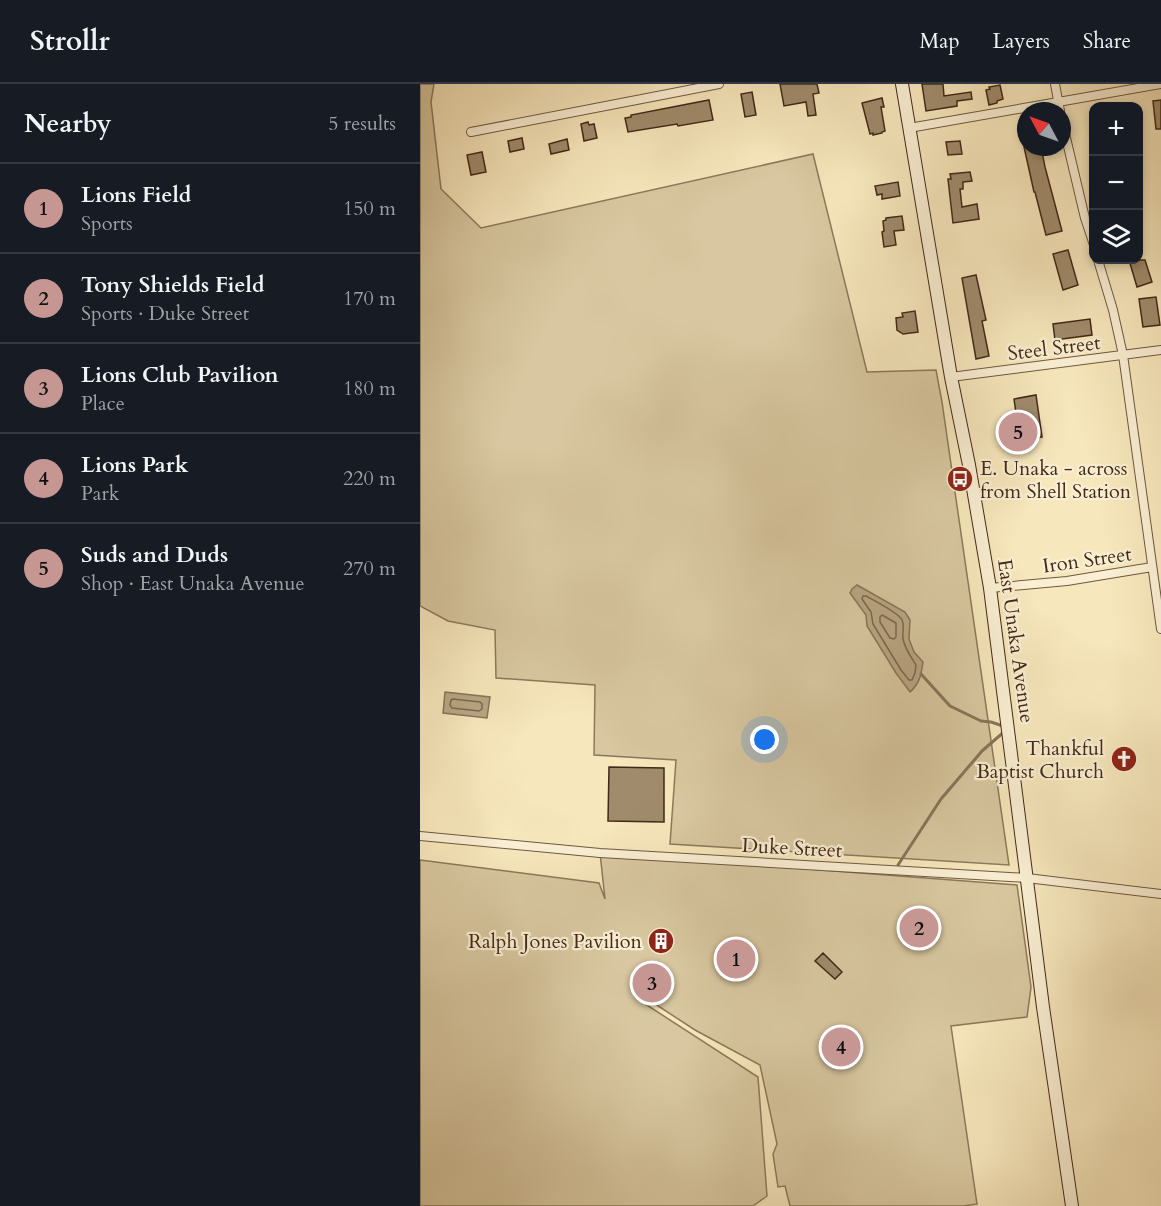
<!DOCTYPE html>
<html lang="en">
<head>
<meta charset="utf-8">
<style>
	body { margin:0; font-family:Cardo,serif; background:#20242c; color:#f1f3f6 }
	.controls { position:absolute; right:18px; top:18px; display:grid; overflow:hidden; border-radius:12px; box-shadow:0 3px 9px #0003 }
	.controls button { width:54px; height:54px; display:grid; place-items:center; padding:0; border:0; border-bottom:2px solid #363941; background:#171b24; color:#f1f3f6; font:30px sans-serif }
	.compass { position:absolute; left:597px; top:18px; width:54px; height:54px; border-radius:50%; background:#171b24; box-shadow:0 3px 9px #0003; rotate:311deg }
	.you { position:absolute; left:345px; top:656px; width:21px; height:21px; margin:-15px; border:4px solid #fff; border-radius:50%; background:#1a73e8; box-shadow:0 0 0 9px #1a73e833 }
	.badge { display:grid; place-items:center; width:39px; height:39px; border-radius:50%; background:#c59692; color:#111; font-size:20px; font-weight:700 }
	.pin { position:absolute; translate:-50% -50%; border:3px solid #fff; box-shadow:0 2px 6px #0006 }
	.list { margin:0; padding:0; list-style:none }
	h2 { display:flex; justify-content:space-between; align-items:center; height:78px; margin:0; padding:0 24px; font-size:26px }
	h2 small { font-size:20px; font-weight:400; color:#9ea1a6 }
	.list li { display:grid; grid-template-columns:39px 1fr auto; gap:18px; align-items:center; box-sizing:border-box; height:90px; padding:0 24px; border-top:2px solid #363941 }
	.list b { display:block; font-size:22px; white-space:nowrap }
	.list p { margin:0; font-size:20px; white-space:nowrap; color:#9ea1a6 }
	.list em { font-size:20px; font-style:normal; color:#9ea1a6 }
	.icon { flex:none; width:33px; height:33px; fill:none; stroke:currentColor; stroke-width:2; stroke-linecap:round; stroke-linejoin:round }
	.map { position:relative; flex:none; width:741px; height:1122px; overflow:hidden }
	header { display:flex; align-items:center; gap:36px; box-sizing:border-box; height:84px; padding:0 30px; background:#171b24; border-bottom:2px solid #363941 }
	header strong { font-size:28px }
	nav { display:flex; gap:33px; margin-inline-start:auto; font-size:21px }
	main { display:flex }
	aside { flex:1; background:#171b24 }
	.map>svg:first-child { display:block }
	.green { fill:#d8c7a0; stroke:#8d785b; stroke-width:1.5 }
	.water { fill:#b9a684; stroke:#897458; stroke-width:1.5 }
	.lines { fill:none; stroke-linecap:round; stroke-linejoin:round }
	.shore { stroke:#7e674d; stroke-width:1.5 }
	.stream { stroke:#897458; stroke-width:3 }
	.building { fill:#a08b6c; stroke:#422816; stroke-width:1.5 }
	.street-casing { stroke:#6f5840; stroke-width:10 }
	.secondary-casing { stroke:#422816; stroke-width:14 }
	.street { stroke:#faefd3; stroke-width:8 }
	.secondary { stroke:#faefd3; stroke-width:12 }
	.labels { text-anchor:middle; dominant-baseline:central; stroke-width:4.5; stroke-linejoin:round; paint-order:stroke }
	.street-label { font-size:20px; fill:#422816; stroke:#faefd3 }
	.poi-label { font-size:20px; fill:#422816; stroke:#faefd3; text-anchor:end }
</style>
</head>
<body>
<header>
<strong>Strollr</strong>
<nav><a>Map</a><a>Layers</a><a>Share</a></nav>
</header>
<main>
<aside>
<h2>Nearby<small>5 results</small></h2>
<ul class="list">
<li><span class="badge">1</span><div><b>Lions Field</b><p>Sports</p></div><em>150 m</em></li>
<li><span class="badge">2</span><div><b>Tony Shields Field</b><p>Sports · Duke Street</p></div><em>170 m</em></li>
<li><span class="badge">3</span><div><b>Lions Club Pavilion</b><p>Place</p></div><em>180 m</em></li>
<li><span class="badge">4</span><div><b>Lions Park</b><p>Park</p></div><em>220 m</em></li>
<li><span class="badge">5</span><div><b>Suds and Duds</b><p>Shop · East Unaka Avenue</p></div><em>270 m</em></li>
</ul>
</aside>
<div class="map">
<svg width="741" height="1122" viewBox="0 0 741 1122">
	<rect width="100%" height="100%" fill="#f7e7bc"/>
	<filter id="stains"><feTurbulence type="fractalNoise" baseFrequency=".00333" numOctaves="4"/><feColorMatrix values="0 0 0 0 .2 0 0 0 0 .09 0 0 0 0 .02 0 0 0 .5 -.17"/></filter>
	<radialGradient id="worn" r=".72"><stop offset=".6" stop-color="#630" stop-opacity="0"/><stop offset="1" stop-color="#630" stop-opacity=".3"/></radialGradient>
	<!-- green -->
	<path class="green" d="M0 0H14L11 18 21 105 61 144 393 70 447 288 516 286 522 318 589 781 250 760 256 676 174 671 175 601 76 594 75 546 28 537 0 522Z
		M180 769 597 801 611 903 607 933 531 942 557 1120 543 1122H370L365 1102 358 1103 353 1070 357 1060 340 981 275 946 226 914 215 909 216 914 338 993 347 1112 333 1122H0V776L179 799 185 815Z"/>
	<!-- water -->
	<path class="water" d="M437 501 485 528 490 536 489 555 494 568 503 578C501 591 500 599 490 608L476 589 447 542 446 531 430 509 432 505Z
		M25 608 70 613 67 634 23 629Z"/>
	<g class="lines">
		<!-- shore -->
		<path class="shore" d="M443 512H446C453 516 479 529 482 536 485 542 482 549 483 555 485 565 491 573 496 581L495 589 492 596H489L481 586 453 540 451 528 442 515Z
			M462 531 476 539V553L474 555 470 554 460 538V533Z
			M33 615 60 618 62 620V625L59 627 32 624 30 621 31 616Z"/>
		<!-- stream -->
		<path class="stream" d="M501 590 530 622 561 637 571 638 583 642
			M478 781 521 715 562 667 585 647"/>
	</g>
	<!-- building -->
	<path class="building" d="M360 0H397L399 9 393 10 396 31 388 32 386 18 364 22Z
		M502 0H523L524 12 551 8 552 15 537 17V22L506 27Z
		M580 1 583 15 577 17V19L569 21 566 6 570 5 569 3Z
		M332 8 336 31 325 33 321 10Z
		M462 14 464 23H461L465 47 462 48V49L453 51V49L450 50 442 19Z
		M289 16 293 36 258 42 257 40 208 48 205 34 211 33V31Z
		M741 16V45H736L733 17Z
		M168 38 169 41 174 40 177 54 164 57 161 40Z
		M102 54 104 65 90 68 88 57Z
		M147 55 149 66 131 70 129 60Z
		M540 57 542 70 528 71 526 58Z
		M604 63H621L625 83 642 147 626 151 615 108H614Z
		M62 68 66 88 51 91 47 71Z
		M550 88 552 97 543 98V105H540L542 123 557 120 559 135 533 139 528 95H531L530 90Z
		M478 98 480 112 462 115V110L457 111 455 102Z
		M482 132 484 146 474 147 476 161 464 163 462 148 464 147 463 137 466 136V134Z
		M648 166 658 201 643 206 633 170Z
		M709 176H725L732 198 717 203Z
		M556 191 566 236 562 237 569 272 556 275 542 194Z
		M736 213 740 241 723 243 719 215Z
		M495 227 498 248 483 250 477 246 476 234 483 233 482 229Z
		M670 235 672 251 635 256 633 240Z
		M616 311 622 353 600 357 594 315Z
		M189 683 244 684V738L188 737Z
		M243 850 248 861 239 865 234 854Z
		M403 869 422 888 415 895 395 877Z
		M240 884 239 912 226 914 223 886Z"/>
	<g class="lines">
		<!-- street casing -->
		<g class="street-casing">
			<path id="street" d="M635 0 640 27
				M642 37 665 134 674 161
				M489 44 741 0
				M51 48 299 0
				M678 176 693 226 703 271 741 545
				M531 293 741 266
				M570 504 647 497 732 483
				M0 752 180 769 607 794 741 810"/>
		</g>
		<!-- secondary casing -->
		<g class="secondary-casing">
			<path id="secondary" d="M482 0 531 293 549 381 570 504 623 923 652 1122"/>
		</g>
		<!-- street -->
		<use href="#street" class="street"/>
		<!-- secondary -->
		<use href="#secondary" class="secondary"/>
	</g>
	<!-- icons -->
	<defs>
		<g id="bus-disc" transform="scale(1.35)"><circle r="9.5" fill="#8f2418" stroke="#faefd3"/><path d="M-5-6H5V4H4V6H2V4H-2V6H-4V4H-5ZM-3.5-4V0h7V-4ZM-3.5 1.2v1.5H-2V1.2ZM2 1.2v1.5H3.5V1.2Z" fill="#fff"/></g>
		<g id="church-disc" transform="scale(1.35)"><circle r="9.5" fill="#8f2418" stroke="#faefd3"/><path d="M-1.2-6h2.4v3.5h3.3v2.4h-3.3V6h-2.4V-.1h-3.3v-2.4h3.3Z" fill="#fff"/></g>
		<g id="building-disc" transform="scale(1.35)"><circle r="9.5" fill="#8f2418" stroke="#faefd3"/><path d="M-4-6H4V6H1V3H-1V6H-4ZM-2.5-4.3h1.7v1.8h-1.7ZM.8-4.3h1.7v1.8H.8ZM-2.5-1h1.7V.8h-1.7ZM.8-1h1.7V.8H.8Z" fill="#fff"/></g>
	</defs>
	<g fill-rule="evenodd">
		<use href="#bus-disc" x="540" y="395"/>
		<use href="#church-disc" x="704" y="675"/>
		<use href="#building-disc" x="241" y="857"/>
	</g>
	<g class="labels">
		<!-- street labels -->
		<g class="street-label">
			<text transform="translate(634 264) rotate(-7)">Steel Street</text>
			<text transform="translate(667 476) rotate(-8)">Iron Street</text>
			<text transform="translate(596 557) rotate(82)">East Unaka Avenue</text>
			<text transform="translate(372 764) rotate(3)">Duke Street</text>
		</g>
		<!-- poi labels -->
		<g class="poi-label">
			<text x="560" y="384" text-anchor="start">E. Unaka - across<tspan x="560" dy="23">from Shell Station</tspan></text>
			<text x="684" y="664">Thankful<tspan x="684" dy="23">Baptist Church</tspan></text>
			<text x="222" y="857">Ralph Jones Pavilion</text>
		</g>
	</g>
	<rect width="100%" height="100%" filter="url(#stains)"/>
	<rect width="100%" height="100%" fill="url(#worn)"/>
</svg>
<div class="controls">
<button>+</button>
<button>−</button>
<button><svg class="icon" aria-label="layers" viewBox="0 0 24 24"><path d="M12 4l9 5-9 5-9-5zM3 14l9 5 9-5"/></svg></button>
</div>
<svg class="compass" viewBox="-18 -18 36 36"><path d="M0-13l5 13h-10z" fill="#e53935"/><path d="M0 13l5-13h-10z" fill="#9ea1a6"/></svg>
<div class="you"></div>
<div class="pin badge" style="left:316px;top:875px">1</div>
<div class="pin badge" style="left:499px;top:844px">2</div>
<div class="pin badge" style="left:232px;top:899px">3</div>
<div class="pin badge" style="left:421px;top:963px">4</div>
<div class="pin badge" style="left:598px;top:348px">5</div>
</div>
</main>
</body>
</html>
